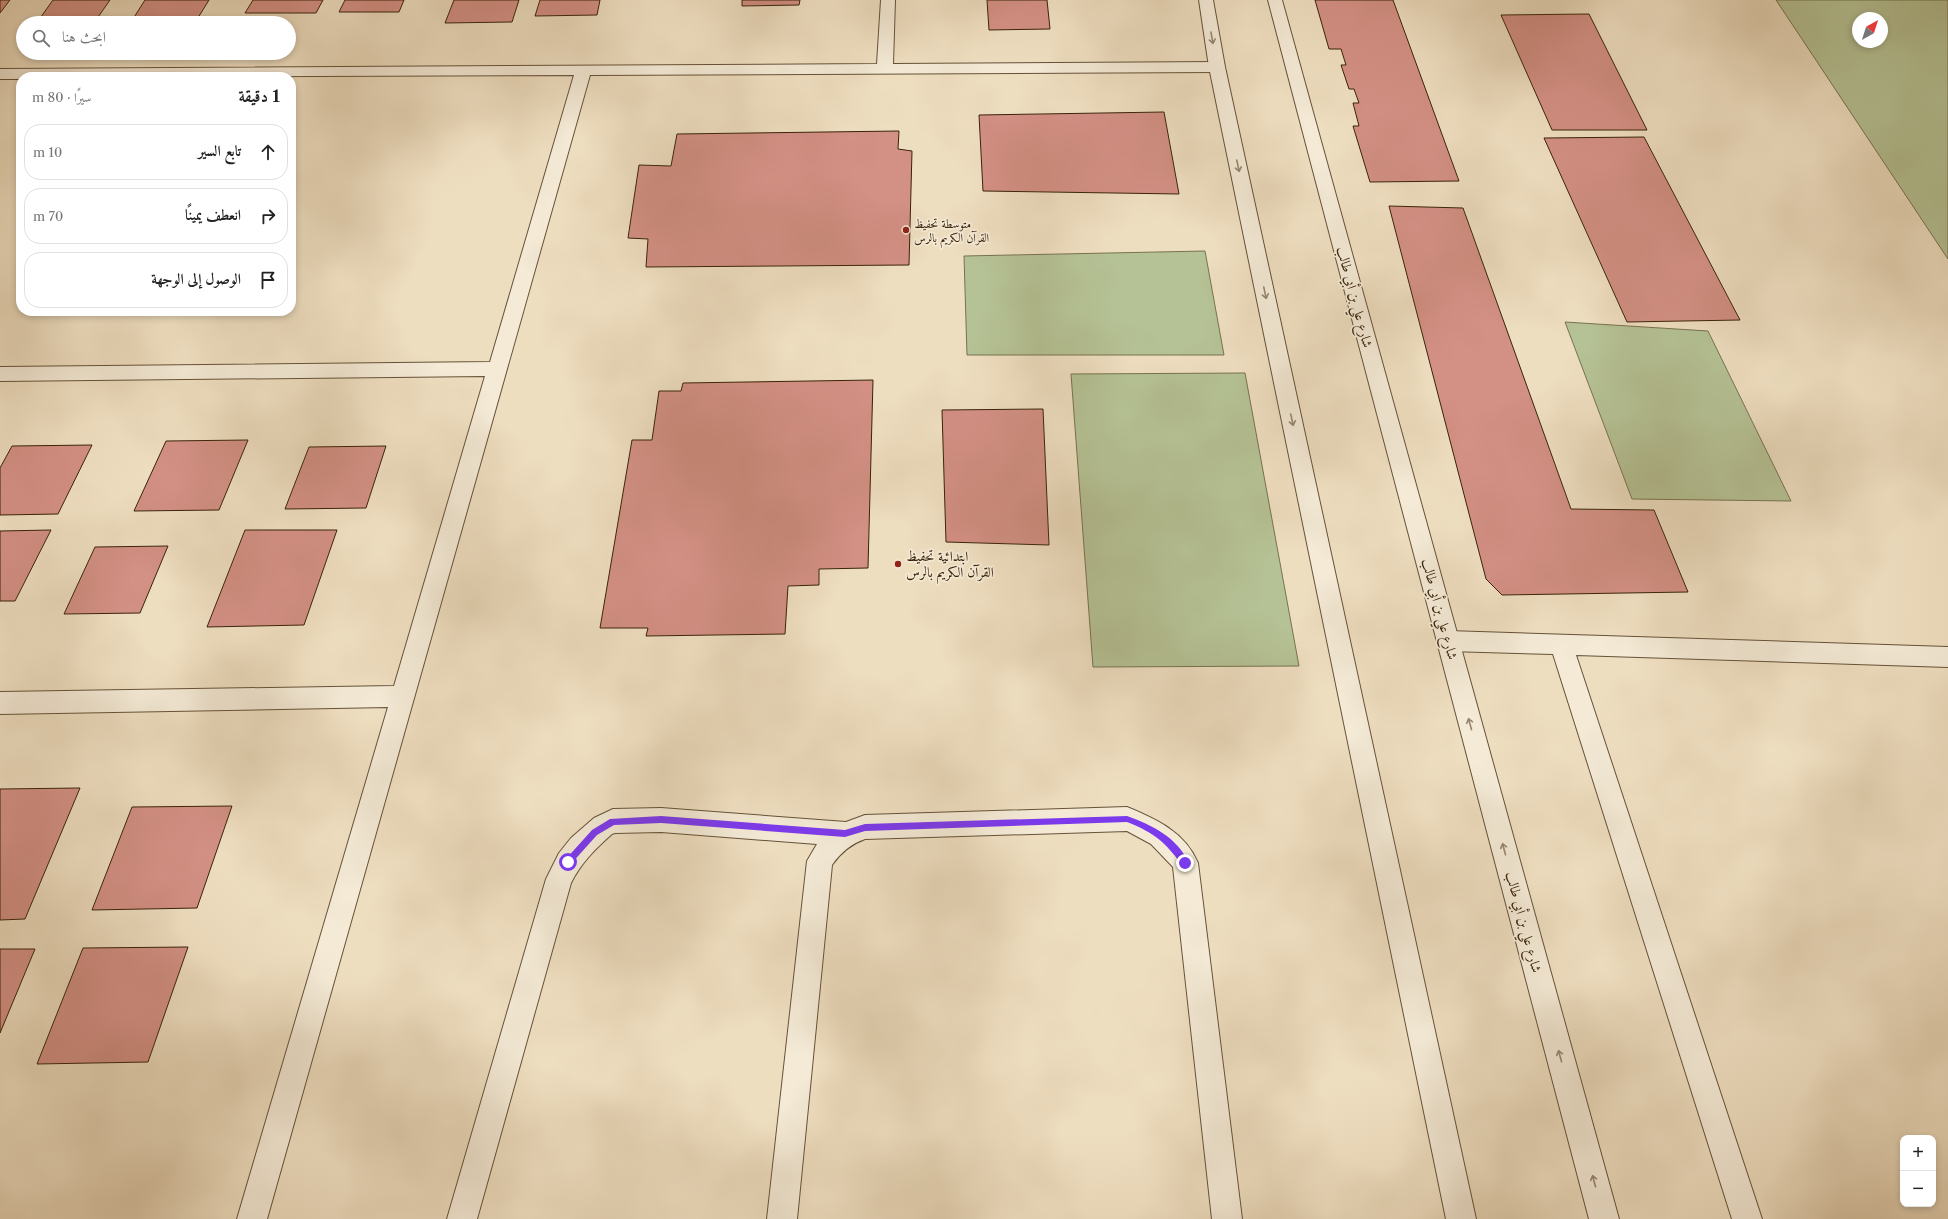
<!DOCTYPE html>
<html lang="ar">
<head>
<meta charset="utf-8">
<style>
	body { margin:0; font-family:"Libre Caslon Text",Amiri,serif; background:#f2f2f2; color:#222; direction:rtl }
	.controls { position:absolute; right:12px; bottom:12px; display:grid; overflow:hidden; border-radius:8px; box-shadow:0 2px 6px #0003 }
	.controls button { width:36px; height:36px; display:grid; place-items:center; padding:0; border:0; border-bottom:1px solid #e0e0e0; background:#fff; color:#222; font:20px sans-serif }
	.compass { position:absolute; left:1852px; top:12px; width:36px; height:36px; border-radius:50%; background:#fff; box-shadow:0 2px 6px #0003; rotate:39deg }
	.stop { position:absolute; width:12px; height:12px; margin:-9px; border:3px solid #7c3aed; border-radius:50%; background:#fff }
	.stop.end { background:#7c3aed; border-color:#fff; box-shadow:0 1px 4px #0008 }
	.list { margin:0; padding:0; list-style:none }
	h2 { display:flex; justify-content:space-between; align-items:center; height:52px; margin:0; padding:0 16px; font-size:17px }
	h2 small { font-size:13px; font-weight:400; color:#767676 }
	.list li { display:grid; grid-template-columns:26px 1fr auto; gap:12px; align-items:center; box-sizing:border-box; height:56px; margin:0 8px 8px; padding:0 8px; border:1px solid #e0e0e0; border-radius:16px }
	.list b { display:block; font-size:15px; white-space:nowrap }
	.list em { font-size:13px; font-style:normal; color:#767676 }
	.icon { flex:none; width:22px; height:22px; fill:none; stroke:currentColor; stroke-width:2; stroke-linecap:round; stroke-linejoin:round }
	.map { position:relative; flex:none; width:1948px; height:1219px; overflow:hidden; direction:ltr }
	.search { position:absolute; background:#fff; box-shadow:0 2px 6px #0003; left:16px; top:16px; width:280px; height:44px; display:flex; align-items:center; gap:10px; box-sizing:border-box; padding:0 14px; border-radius:22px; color:#767676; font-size:15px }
	.panel { position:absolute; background:#fff; box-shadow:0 2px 6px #0003; left:16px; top:72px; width:280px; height:244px; border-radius:16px; direction:rtl }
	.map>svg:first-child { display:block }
	.green { fill:#b5c295; stroke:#777250; fill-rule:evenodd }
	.building { fill:#d39085; stroke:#39230a }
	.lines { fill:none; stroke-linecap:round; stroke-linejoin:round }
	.service-casing { stroke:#665238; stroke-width:2 }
	.minor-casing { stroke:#665238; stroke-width:2 }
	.tertiary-casing { stroke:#665238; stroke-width:2 }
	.service { fill:#f4ead6; fill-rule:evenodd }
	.minor { fill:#f4ead6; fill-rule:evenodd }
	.tertiary { fill:#f4ead6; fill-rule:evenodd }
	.oneway { stroke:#968670 }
	.route { fill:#7c3aed }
	.poi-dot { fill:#8f2418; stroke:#f4ead6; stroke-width:1.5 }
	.labels { text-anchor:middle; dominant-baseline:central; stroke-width:3.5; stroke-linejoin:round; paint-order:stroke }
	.far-poi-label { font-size:12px; fill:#39230a; stroke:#f4ead6; text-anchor:start }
	.street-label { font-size:14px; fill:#39230a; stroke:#f4ead6 }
	.poi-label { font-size:14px; fill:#39230a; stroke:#f4ead6; text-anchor:start }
</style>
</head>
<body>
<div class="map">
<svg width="1948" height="1219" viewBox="0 0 1948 1219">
	<rect width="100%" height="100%" fill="#eedec0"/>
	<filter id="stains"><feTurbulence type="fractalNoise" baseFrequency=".005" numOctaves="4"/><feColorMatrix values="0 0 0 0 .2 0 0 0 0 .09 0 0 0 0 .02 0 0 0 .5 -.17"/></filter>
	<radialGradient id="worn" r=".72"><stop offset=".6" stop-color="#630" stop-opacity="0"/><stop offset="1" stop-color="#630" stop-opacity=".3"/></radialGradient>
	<!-- green -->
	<path class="green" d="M1776 0H1948V259ZM1858 18H1882V42H1858Z
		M1205 251 1224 355H967L964 256Z
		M1565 322 1708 331 1791 501 1632 499Z
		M1245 373 1299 666 1093 667 1071 374Z"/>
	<!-- building -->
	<path class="building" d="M0 0H10L0 13Z
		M53 0H110L96 20 38 21Z
		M145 0H209L196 21 131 22Z
		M253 0H323L316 13H245Z
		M345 0H404L399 12H339Z
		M454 0H519L512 22 445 23Z
		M540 0H600L597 15 535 16Z
		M742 0H800L799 5 742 6Z
		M987 0H1047L1050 29 989 30Z
		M1315 0H1393L1459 181 1370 182 1353 126H1359L1353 103H1359L1354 89H1349L1341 65H1346L1341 49H1329Z
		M1589 14 1647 130H1552L1501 15Z
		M1164 112 1179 194 983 191 979 115Z
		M899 131 898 149 912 151 909 265 646 267 648 239 628 238 639 165 671 166 677 134Z
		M1644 137 1740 320 1627 322 1544 138Z
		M1389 206 1463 208 1571 509 1654 510 1688 592 1502 595 1486 579Z
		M873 380 868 568 819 569V585L788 586 785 634 646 636 648 628H600L632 440H652L659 391H681L683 383Z
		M1043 409 1049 545 946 542 942 410Z
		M248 440 219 510 134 511 166 441Z
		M92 445 58 514 0 515V468L12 446Z
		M386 446 366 508 285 509 309 447Z
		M51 530 15 601H0V531Z
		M245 530H337L304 625 207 627Z
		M168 546 140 613 64 614 95 547Z
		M80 788 25 919 0 920V789Z
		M232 806 197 908 92 910 132 807Z
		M188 947 148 1062 37 1064 83 948Z
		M0 949H35L0 1033Z"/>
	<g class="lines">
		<!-- service casing -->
		<g class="service-casing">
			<path id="service" d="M1127 807C1156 819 1185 832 1198 863L1242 1219H1212L1173 867 1151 844 1127 831 865 839C851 844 841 852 832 865L797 1219H767L807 861 817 844 661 832 615 833 612 834C595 849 581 863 571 883L477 1219H447L546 879 559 853 571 838 594 818 613 809 661 808 846 822 865 815Z"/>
		</g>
		<!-- minor casing -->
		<g class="minor-casing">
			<path id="minor" d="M881 0H895L893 64 1217 62 1222 64 1225 67 1222 70 1217 72 590 75 267 1219H237L388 707 0 714V692L394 686 485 376 0 381V367L490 362 574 75 21 77V79H0V69L877 64Z
				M1448 631 1948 647V667L1576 655 1762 1219H1732L1553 654 1448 651 1440 648 1437 641 1440 634Z"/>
		</g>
		<!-- tertiary casing -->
		<g class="tertiary-casing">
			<path id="tertiary" d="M1199 0H1213L1225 67 1476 1219H1446L1209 67Z
				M1268 0H1282L1619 1219H1589Z"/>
		</g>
		<!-- service -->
		<use href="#service" class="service"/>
		<!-- minor -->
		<use href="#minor" class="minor"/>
		<!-- tertiary -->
		<use href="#tertiary" class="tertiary"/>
	</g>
	<!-- one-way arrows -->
	<defs><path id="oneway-shaft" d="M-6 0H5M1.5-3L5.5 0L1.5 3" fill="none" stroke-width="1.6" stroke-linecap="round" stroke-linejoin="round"/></defs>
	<g class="oneway">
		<use href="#oneway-shaft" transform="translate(1212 38) rotate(80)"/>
		<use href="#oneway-shaft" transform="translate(1238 166) rotate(78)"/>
		<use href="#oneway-shaft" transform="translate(1265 293) rotate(78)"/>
		<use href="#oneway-shaft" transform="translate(1292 420) rotate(78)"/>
		<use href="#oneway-shaft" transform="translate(1470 724) rotate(-105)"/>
		<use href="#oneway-shaft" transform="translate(1504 849) rotate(-105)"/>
		<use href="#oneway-shaft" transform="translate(1560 1056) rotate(-105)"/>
		<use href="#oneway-shaft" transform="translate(1594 1181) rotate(-105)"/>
	</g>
	<!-- route -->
	<path class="route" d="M661 816 845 830 865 824 1127 816C1152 825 1177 837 1189 863L1185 866 1182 865C1165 842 1155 833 1127 822L865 831 845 837 661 823 614 825 597 835 570 865H565V860L592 830 610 819Z"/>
	<!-- markers -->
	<g class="poi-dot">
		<circle cx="906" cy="230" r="4"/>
		<circle cx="898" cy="564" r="4"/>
	</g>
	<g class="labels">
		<!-- far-poi labels -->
		<g class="far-poi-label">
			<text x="914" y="223">متوسطة تحفيظ<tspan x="914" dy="14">القرآن الكريم بالرس</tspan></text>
		</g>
		<!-- street labels -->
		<g class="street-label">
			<text transform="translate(1355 297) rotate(75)">شارع علي بن أبي طالب</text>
			<text transform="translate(1440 609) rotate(75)">شارع علي بن أبي طالب</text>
			<text transform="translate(1524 922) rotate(75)">شارع علي بن أبي طالب</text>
		</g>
		<!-- poi labels -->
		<g class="poi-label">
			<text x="906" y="556">ابتدائية تحفيظ<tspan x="906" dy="16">القرآن الكريم بالرس</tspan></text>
		</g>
	</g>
	<rect width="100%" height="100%" filter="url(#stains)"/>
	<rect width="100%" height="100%" fill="url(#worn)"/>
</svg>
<div class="controls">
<button>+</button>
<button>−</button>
</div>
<svg class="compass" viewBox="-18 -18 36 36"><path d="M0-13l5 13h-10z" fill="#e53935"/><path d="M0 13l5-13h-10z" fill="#767676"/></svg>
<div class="stop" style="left:568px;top:862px"></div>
<div class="stop end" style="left:1185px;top:863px"></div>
<div class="search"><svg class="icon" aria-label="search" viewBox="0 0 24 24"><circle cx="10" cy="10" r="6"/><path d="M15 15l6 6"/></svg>ابحث هنا</div>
<section class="panel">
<h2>1 دقيقة<small>سيرًا · 80 m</small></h2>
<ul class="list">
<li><svg class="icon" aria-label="ahead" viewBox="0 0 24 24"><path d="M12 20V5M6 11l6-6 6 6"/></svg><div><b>تابع السير</b></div><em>10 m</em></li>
<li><svg class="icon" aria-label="right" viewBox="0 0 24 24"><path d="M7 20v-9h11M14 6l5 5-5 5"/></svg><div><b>انعطف يمينًا</b></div><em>70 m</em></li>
<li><svg class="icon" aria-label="arrive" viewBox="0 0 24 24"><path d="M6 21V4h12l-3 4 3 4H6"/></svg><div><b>الوصول إلى الوجهة</b></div></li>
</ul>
</section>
</div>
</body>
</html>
